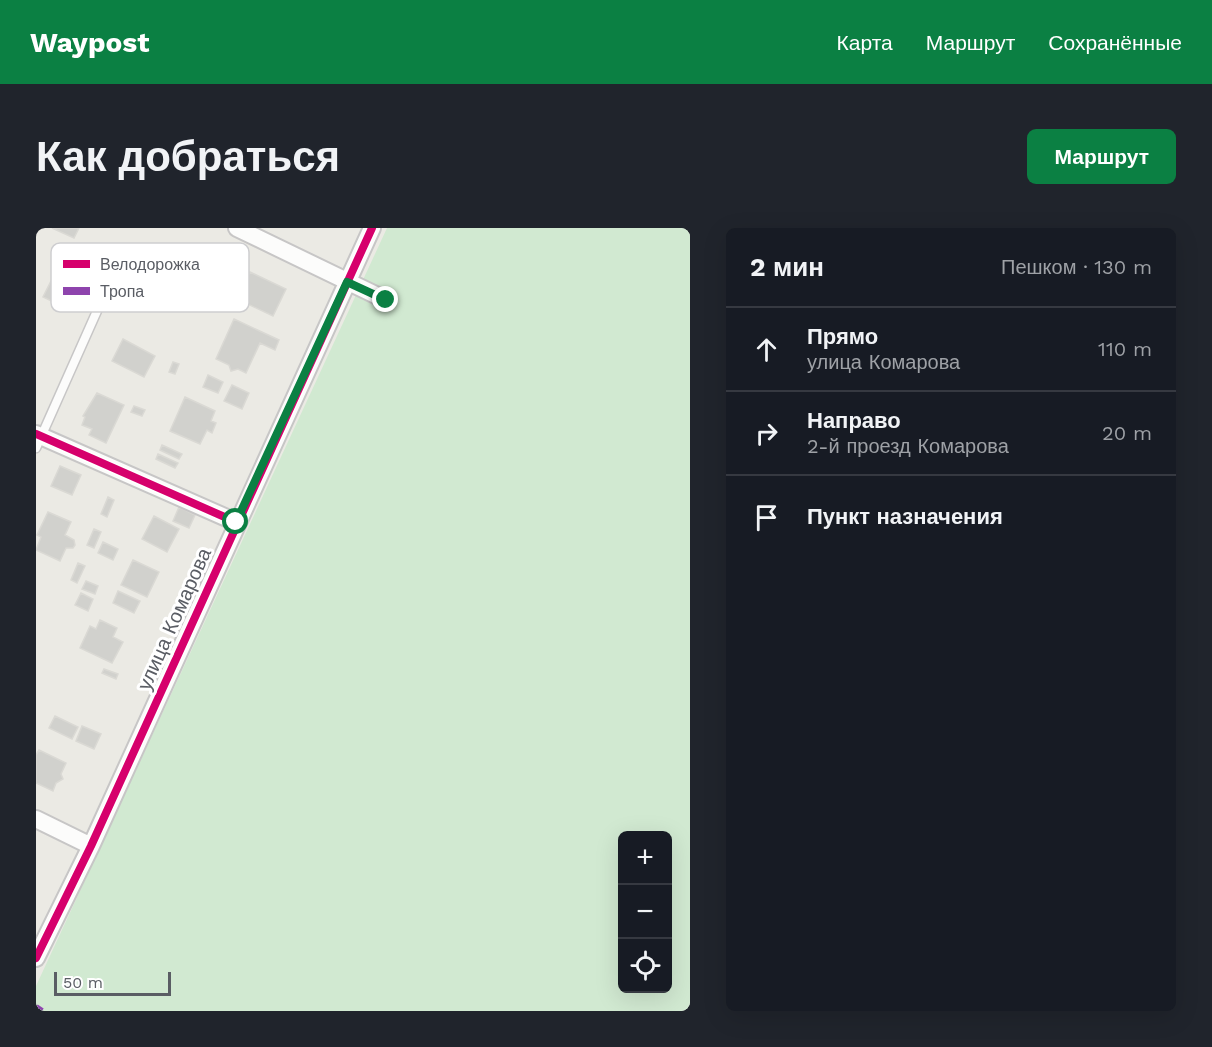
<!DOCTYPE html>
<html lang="ru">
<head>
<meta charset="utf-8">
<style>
	body { margin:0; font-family:"Work Sans",sans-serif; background:#20242c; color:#f1f3f6 }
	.controls { position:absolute; right:18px; bottom:18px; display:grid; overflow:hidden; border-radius:9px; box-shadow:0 6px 24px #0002 }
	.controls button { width:54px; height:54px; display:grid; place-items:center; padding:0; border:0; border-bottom:2px solid #363941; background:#171b24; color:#f1f3f6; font:30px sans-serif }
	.scale { position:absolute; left:18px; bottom:15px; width:117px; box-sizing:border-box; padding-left:6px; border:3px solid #5a5d64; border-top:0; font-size:16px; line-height:21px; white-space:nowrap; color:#5a5d64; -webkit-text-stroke:4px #fff; paint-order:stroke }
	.stop { position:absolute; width:18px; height:18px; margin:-14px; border:4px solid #0b8043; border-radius:50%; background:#fff }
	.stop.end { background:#0b8043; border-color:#fff; box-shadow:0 2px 6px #0008 }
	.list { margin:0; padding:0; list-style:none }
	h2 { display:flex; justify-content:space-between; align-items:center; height:78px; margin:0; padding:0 24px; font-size:26px }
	h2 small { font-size:20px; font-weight:400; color:#9ea1a6 }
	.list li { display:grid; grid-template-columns:39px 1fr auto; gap:18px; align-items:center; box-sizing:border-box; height:84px; padding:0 24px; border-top:2px solid #363941 }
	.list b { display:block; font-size:22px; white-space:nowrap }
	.list p { margin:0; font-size:20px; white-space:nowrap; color:#9ea1a6 }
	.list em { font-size:20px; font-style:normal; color:#9ea1a6 }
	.icon { flex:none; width:33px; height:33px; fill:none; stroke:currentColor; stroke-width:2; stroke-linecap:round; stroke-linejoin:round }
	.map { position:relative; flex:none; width:654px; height:783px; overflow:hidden; border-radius:9px }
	header { display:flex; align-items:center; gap:36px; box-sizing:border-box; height:84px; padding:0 30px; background:#0b8043; color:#fff }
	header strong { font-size:28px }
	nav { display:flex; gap:33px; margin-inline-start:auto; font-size:21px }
	.intro { display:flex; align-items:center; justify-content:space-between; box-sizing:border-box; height:144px; padding:0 36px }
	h1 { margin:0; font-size:42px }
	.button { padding:15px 27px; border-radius:9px; background:#0b8043; color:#fff; font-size:21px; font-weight:700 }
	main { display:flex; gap:36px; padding:0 36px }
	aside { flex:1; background:#171b24; border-radius:9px; box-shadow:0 6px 24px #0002 }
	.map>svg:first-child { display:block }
	.green { fill:#d1e9d1; fill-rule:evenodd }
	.building { fill:#d1d1cd; stroke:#dad9d4; stroke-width:1.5 }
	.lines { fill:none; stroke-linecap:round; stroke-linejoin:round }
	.service-casing { stroke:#c7c6c6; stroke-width:11 }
	.minor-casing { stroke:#c7c6c6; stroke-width:20 }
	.service { stroke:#fcfcfb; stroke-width:8 }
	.minor { stroke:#fcfcfb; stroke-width:16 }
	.quiet { stroke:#8e44ad; stroke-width:6; stroke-dasharray:12 6; stroke-linecap:butt }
	.cycleway-casing { stroke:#fff; stroke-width:11 }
	.cycleway { stroke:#d6006c; stroke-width:8 }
	.route { stroke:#0b8043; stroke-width:8 }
	.labels { text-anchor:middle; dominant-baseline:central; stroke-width:6; stroke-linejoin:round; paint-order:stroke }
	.street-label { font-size:20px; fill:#5a5d64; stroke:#fff }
	.key { fill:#fff; stroke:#ceced0; stroke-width:1.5 }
	.key-label { font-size:16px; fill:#5a5d64 }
</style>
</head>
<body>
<header>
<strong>Waypost</strong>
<nav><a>Карта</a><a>Маршрут</a><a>Сохранённые</a></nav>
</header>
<div class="intro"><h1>Как добраться</h1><a class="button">Маршрут</a></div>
<main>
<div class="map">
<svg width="654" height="783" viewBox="0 0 654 783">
	<rect width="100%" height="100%" fill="#ebeae4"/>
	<!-- green -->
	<path class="green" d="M351 0H654V783H0V758ZM586 608H632V760H586Z"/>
	<!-- building -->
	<path class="building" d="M16 0H43L38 10Z
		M214 44 250 61 237 88 201 71Z
		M18 47 36 56 32 65 36 68 30 80 7 69Z
		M198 91 243 112 239 122 224 115 210 145 202 141 195 143 193 137 180 131Z
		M87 111 119 128 108 149 76 133Z
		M137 134 143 136 139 146 133 144Z
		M172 147 187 154 182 165 167 159Z
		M196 157 213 165 206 181 188 173Z
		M61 165 88 177 70 215 53 207 56 201 46 197 49 189 47 188Z
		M149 169 179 183 175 193 180 195 176 205 171 202 164 216 134 203Z
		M98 178 109 182 106 188 95 184Z
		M126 217 146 226 143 231 124 222Z
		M122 226 142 235 139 240 120 231Z
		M24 238 45 247 36 267 15 258Z
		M72 269 78 272 71 289 65 286Z
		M143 279 159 287 153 300 137 293Z
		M12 284 35 294 29 307 38 312 39 317 37 320H30L24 333 0 322 5 309 1 307Z
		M118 288 143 301 131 324 106 311Z
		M58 301 65 304 58 320 51 317Z
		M67 314 82 321 77 332 62 325Z
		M97 332 123 344 111 369 85 357Z
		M42 335 49 338 41 355 35 352Z
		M50 353 62 358 59 366 46 361Z
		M82 363 104 373 98 385 77 375Z
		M45 365 57 371 52 383 39 377Z
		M64 392 81 400 77 409 87 414 76 435 44 420 54 398 60 401Z
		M68 441 82 446 80 451 66 445Z
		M19 488 42 499 36 511 13 500Z
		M46 498 65 506 58 521 40 513Z
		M3 522 30 535 25 546 27 551 20 555 17 563 0 555V527Z"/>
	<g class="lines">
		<!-- service casing -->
		<g class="service-casing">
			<path id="service" d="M0 220 69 65"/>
		</g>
		<!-- minor casing -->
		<g class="minor-casing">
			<path id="minor" d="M201 0 350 72
				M0 206 200 294
				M0 591 55 618
				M0 730 55 618 336 0"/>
		</g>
		<!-- service -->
		<use href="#service" class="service"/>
		<!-- minor -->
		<use href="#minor" class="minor"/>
		<!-- quiet -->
		<path class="quiet" d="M0 779 6 783"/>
		<!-- cycleway casing -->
		<g class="cycleway-casing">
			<path id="cycleway" d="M0 206 200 294
				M0 730 55 618 336 0"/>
		</g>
		<!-- cycleway -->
		<use href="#cycleway" class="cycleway"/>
	</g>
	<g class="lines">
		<!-- route -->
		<path class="route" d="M200 294 311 54 350 72"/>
	</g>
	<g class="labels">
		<!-- street labels -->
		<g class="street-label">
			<text transform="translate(138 391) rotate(-66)">улица Комарова</text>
		</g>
	</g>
	<!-- legend -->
	<rect x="15" y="15" width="198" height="69" rx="9" class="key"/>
	<rect x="27" y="32" width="27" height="8" fill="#d6006c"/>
	<rect x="27" y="59" width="27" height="8" fill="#8e44ad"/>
	<g class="key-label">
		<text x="64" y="42">Велодорожка</text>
		<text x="64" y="69">Тропа</text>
	</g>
</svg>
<div class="controls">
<button>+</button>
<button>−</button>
<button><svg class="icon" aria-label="locate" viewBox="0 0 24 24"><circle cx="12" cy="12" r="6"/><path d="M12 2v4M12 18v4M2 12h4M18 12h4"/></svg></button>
</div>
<div class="scale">50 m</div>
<div class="stop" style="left:200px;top:294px"></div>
<div class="stop end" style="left:350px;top:72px"></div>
</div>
<aside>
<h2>2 мин<small>Пешком · 130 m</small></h2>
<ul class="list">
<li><svg class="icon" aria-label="ahead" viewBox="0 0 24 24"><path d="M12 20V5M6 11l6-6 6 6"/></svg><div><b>Прямо</b><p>улица Комарова</p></div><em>110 m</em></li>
<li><svg class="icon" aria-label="right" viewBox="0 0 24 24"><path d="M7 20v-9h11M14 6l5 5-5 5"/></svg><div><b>Направо</b><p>2-й проезд Комарова</p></div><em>20 m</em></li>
<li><svg class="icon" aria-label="arrive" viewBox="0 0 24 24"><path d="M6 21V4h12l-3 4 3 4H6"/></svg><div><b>Пункт назначения</b></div></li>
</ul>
</aside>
</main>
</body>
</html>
